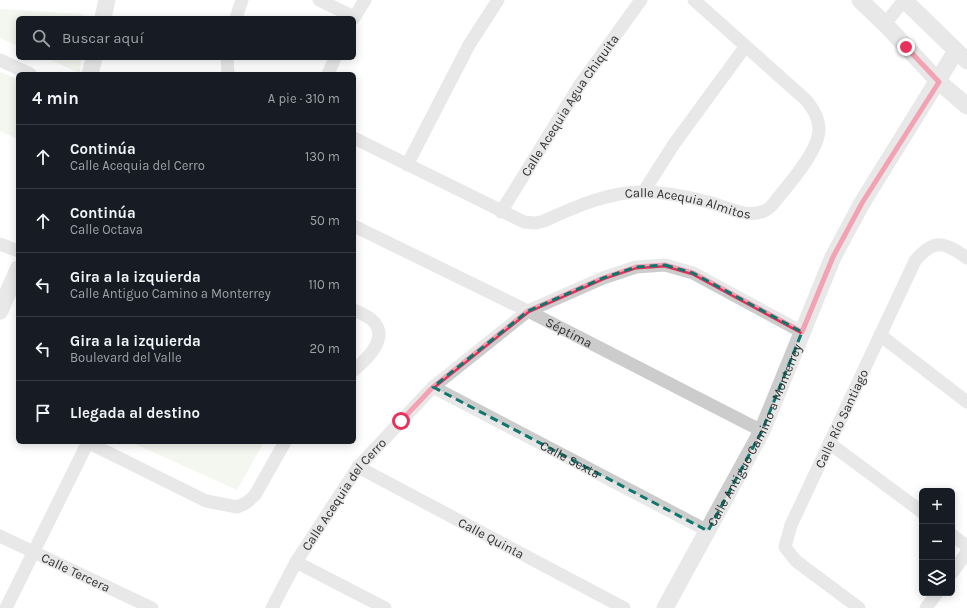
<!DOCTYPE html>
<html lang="es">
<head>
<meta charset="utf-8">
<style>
	body { margin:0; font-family:Karla,sans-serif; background:#242831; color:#f1f3f6 }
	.controls { position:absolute; right:12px; bottom:12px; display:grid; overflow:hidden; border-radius:6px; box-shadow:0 2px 10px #0003 }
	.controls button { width:36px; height:36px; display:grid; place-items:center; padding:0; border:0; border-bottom:1px solid #363941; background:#171b24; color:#f1f3f6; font:20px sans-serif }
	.stop { position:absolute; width:12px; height:12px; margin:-9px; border:3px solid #e5325a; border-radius:50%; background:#fff }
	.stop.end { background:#e5325a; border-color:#fff; box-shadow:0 1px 4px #0008 }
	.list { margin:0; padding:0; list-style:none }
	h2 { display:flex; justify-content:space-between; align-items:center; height:52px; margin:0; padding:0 16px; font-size:17px }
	h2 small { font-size:13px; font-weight:400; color:#9ea1a6 }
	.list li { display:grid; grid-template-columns:26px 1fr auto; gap:12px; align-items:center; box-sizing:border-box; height:64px; padding:0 16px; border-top:1px solid #363941 }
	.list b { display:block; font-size:15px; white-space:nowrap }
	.list p { margin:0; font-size:13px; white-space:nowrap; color:#9ea1a6 }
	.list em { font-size:13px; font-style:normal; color:#9ea1a6 }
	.icon { flex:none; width:22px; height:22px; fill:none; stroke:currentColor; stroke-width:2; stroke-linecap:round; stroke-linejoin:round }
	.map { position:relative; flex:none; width:967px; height:608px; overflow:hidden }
	.search { position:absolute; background:#171b24; box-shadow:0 2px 10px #0003; left:16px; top:16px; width:340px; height:44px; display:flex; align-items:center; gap:10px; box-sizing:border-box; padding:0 14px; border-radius:6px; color:#9ea1a6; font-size:15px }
	.panel { position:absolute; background:#171b24; box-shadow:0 2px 10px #0003; left:16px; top:72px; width:340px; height:372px; border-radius:6px }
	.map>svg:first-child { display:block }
	.green { fill:#e7ecdd }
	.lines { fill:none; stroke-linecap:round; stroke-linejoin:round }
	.minor { stroke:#ccc; stroke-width:13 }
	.tertiary { stroke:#ccc; stroke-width:17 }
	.route { stroke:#e5325a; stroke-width:5 }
	.marked { fill:none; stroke:#0f766e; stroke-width:3; stroke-dasharray:8 5; stroke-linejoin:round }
	.labels { text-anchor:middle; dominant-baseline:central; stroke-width:4; stroke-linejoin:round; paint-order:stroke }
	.street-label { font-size:13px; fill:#2f2f2f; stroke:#fff }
</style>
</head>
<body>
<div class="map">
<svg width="967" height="608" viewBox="0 0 967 608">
	<rect width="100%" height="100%" fill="#fff"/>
	<!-- green -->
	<path class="green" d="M0 9 83 14V18H18V46L0 38Z
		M46 58H81L80 73Z
		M0 72 18 79V139L0 131Z
		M131 442H264L237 490Z"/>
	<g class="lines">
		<!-- minor -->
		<g class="minor">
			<path d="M319 0 354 17"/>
			<path d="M236 18 242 0"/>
			<path d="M354 18 365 0"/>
			<path d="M885 24 904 0"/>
			<path d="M227 58 228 74"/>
			<path d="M0 60 30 74"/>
			<path d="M328 74 335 58"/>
			<path id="s1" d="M354 138 524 222 536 223 544 221C575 207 610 191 645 192 666 192 688 197 708 202 725 206 746 219 764 211 770 209 773 204 777 199 790 183 820 149 819 128 818 116 813 109 806 100L694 0"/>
			<path d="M407 165 469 45 498 0"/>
			<path d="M644 191 674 144 745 47"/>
			<path id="s2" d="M501 212 581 83 641 0"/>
			<path id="s3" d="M354 226 528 311 762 431"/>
			<path d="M0 244 18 251"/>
			<path d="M354 310C360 313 368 316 373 321 390 338 366 360 354 370"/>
			<path d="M880 335 967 402"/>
			<path id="s4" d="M433 387 708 531"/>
			<path d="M87 442 206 501 237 507 246 503 255 495 285 442"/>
			<path d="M829 443 922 512"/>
			<path id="s5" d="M358 467 624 608"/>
			<path d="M952 535 967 546"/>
			<path id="s6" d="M0 536 152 608"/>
			<path d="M296 562 385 608"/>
			<path d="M952 573 967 552"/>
			<path d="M6 608 88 442"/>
			<path id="s7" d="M272 608 296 562 358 467 433 387 528 311 603 278 636 267 665 265 693 273 802 332"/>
			<path id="s8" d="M859 608 796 561 785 547 791 525 799 508 915 261C934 238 945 242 967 258"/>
			<path d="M926 608 937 593"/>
		</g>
		<!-- tertiary -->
		<g class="tertiary">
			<path d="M860 0 885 24 939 82 967 106"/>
			<path d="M904 0 967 61"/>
			<path d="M103 18 107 0"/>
			<path d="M90 74 94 58"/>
			<path d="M0 311 18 269"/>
			<path id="s9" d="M665 608 762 431 833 257 862 203 956 51"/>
		</g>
	</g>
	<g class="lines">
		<!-- route -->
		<path class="route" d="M401 421 433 387 528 311 603 278 636 267 665 265 693 273 802 332 833 257 862 203 939 82 906 47"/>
	</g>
	<!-- marked area -->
	<path d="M0 0H967V608H0ZM665 265 693 273 802 332 762 431 708 531 433 387 528 311 603 278 636 267Z" fill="#fff" fill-opacity=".55" fill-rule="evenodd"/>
	<path class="marked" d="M665 265 693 273 802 332 762 431 708 531 433 387 528 311 603 278 636 267Z"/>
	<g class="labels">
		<!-- street labels -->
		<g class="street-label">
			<text stroke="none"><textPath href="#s2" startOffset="127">Calle Acequia Agua Chiquita</textPath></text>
			<text stroke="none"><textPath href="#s1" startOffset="360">Calle Acequia Almitos</textPath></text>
			<text stroke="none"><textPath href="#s3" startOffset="240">Séptima</textPath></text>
			<text stroke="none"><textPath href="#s8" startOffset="237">Calle Río Santiago</textPath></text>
			<text stroke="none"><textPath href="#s9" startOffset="195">Calle Antiguo Camino a Monterrey</textPath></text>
			<text stroke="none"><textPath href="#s4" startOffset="155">Calle Sexta</textPath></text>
			<text stroke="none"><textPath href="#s7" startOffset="135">Calle Acequia del Cerro</textPath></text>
			<text stroke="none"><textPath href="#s5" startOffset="151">Calle Quinta</textPath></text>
			<text stroke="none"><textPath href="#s6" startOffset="84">Calle Tercera</textPath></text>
		</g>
	</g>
</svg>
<div class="controls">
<button>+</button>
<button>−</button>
<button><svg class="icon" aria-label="layers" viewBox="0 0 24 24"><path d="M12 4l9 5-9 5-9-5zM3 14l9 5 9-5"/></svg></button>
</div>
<div class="stop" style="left:401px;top:421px"></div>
<div class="stop end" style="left:906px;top:47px"></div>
<div class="search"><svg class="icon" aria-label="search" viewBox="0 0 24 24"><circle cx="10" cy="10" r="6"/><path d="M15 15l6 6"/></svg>Buscar aquí</div>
<section class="panel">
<h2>4 min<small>A pie · 310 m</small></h2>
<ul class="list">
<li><svg class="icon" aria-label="ahead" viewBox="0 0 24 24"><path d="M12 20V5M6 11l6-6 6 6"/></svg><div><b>Continúa</b><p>Calle Acequia del Cerro</p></div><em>130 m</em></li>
<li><svg class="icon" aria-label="ahead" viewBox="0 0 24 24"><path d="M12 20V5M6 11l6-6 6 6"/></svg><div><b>Continúa</b><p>Calle Octava</p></div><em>50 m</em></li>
<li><svg class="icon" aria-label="left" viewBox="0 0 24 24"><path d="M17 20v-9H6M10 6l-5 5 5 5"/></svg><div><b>Gira a la izquierda</b><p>Calle Antiguo Camino a Monterrey</p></div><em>110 m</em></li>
<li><svg class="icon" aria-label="left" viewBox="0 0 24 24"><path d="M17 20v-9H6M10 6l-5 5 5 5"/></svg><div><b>Gira a la izquierda</b><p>Boulevard del Valle</p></div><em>20 m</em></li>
<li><svg class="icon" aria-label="arrive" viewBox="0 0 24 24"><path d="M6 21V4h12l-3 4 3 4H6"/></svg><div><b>Llegada al destino</b></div></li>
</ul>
</section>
</div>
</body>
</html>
